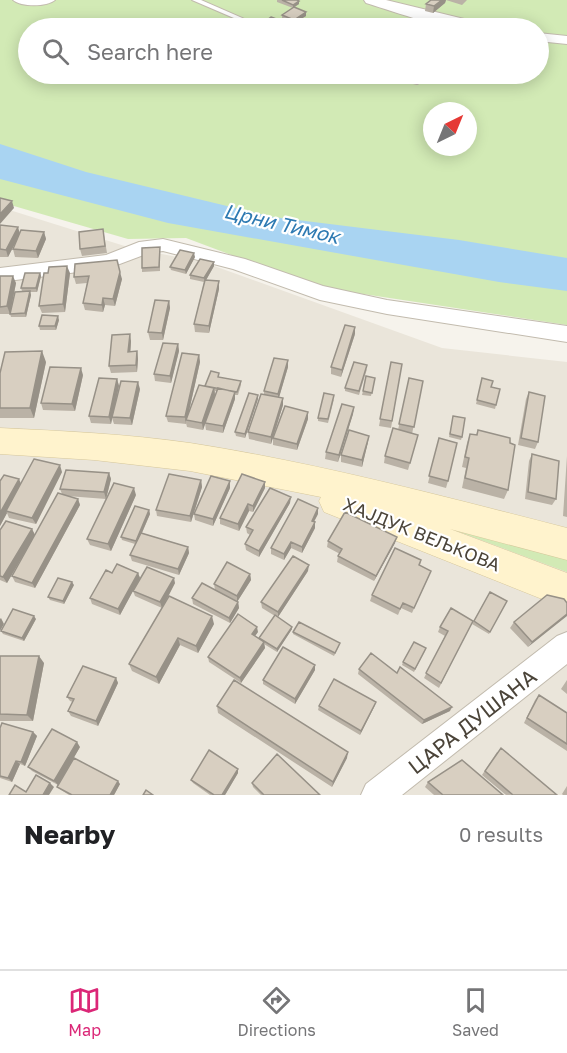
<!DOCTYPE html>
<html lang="en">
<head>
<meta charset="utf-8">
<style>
	body { margin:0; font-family:"Golos Text",sans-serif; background:#f6f6f6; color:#202124 }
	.compass { position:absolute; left:423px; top:102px; width:54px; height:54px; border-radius:50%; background:#fff; box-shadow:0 3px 15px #0003; rotate:43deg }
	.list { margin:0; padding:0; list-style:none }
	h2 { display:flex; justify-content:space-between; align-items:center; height:78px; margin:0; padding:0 24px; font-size:26px }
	h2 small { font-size:20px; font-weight:400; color:#757577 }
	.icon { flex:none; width:33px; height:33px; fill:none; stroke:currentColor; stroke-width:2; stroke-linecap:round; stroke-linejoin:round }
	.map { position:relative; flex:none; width:567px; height:795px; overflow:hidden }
	.search { position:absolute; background:#fff; box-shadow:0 3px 15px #0003; left:18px; right:18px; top:18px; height:66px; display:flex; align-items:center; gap:15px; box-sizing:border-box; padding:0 21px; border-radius:33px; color:#757577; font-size:22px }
	.sheet { height:174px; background:#fff }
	nav { display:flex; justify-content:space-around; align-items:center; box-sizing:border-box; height:84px; border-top:2px solid #e0e0e0; background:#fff; font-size:16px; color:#757577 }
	nav a { display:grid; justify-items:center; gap:3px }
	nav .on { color:#db2777 }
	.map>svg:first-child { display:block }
	.residential { fill:#eae5da }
	.green { fill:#d2eab5; fill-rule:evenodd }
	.water { fill:#a9d4f2 }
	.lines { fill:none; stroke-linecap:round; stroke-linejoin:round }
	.lane-casing { stroke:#c2bbae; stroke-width:2 }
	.street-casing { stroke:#c2bbae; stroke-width:2 }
	.secondary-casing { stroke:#d6c79b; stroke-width:1 }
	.lane { fill:#fff; fill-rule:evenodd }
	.street { fill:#fff; fill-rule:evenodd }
	.secondary { fill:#fff3cd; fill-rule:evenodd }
	.wall { fill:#bab2a6 }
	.shaded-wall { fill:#979187 }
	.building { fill:#d8cfc1; stroke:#979187; stroke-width:1.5 }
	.labels { text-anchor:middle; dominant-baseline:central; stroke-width:4.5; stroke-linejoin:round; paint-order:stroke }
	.street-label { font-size:18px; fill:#4b4439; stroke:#fff }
	.water-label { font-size:20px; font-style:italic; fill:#2e7ab2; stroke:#fff }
	.near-street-label { font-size:21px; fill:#4b4439; stroke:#fff }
</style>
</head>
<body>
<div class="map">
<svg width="567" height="795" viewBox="0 0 567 795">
	<rect width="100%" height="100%" fill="#f6f3ec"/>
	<!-- residential -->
	<path class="residential" d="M0 207 131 248 203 262 442 348 567 362V795H0Z"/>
	<!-- green -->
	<path class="green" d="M0 0H567V325L317 287 186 238 128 239 0 202ZM28 28H538V74H28ZM432 111H468V147H432Z
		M424 519 567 549V572Z"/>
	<!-- water -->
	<path class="water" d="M0 144 86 172 273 217 459 240 567 258V291L499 282 168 223 0 179Z"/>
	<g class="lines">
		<!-- lane casing -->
		<g class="lane-casing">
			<path id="lane" d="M192 0H201L265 28H257Z
				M378 74H389L421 82 417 84Z"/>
		</g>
		<!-- street casing -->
		<g class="street-casing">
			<path id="street" d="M13 0H55C47 7 21 7 13 0Z
				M364 0H386L489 25 491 28C450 33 405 15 366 3Z
				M538 33 567 36V44L538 41Z
				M381 74H397L388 80 383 78Z
				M163 239 245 259 323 286 387 300 567 326V342L387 314 320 300 233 269 163 251 149 253 109 268 0 282V268L106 255 139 242Z
				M567 632V664L402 795H361L366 784 557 636Z"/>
		</g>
		<!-- secondary casing -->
		<g class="secondary-casing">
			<path id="secondary" d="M0 428C63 431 127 434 190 443 318 463 442 496 567 528V560L450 529 567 573V609L324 512 319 501 321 497 190 471 94 460 0 454Z"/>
		</g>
		<!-- lane -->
		<use href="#lane" class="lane"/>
		<!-- street -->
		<use href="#street" class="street"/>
		<!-- secondary -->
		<use href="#secondary" class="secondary"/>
	</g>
	<!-- wall -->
	<path class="wall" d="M277 0H297L299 4 293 8 277 2Z
		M431 0H446L445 3 433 13 425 11 426 4Z
		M446 0H467L462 5Z
		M306 12V16L294 23 282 18V15Z
		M267 20H279V24L275 27 267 23Z
		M0 225 20 233 44 232 46 239 38 258 15 257 13 249 16 241 8 257H0Z
		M103 229 107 253 82 256 80 249Z
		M160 251V271L142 272V268Z
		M195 257 186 274 171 270 170 267Z
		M214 262V266L206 280 219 289 209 333 195 332 194 324 204 282 190 279V275Z
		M75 264 122 279 115 306 105 305 103 312 85 310 83 303 87 283 76 284 74 277Z
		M40 273 41 276 37 292H30L31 295 26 317H11L10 314 22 291 21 288Z
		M70 273 65 312 42 313 39 306Z
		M0 276 16 283 10 314H0Z
		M169 301 170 308 163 340H150L148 332Z
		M59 320 56 330H40L39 326Z
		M355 334 341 377 331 374V367Z
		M131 341 130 352 137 351 138 359 137 372 111 373 109 366Z
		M178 344 179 351 171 383 155 381 154 374Z
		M199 355 200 362 189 411 205 386 219 377 241 381V385L238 395H235V399L223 433 206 430 205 423 217 391H215V395L203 430 187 427 186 423V424L168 422 166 416Z
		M288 360V367L279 397 283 405 271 444 249 439 248 432 264 394V391Z
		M46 362 34 418H0V373Z
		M391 362 402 364 391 428 379 426Z
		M367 369 359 395 345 391V388Z
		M83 375 75 411 43 410 41 403Z
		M375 378 371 396 362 395 363 391Z
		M409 378 423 381 412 434 416 442 408 470 384 463 385 456 398 430Z
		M482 378 491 387 496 405 495 409 476 404Z
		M117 379 119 386 113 413 140 389 132 425 114 424 112 418 111 424 91 423 89 416Z
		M529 392 538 442 535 449 518 445 526 399Z
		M258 399 245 438 236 436 235 432Z
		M334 399 328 423 318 421V418Z
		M354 407 353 414 338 462 325 459 326 452Z
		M308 412V419L297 450 273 445V438Z
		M453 416 462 437 461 440 449 437Z
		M478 430 510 443 508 490 504 499 462 488 466 468 462 467 467 443 470 434 476 435Z
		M439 438 448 481 446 488 428 483Z
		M368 442 362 467 341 462V455Z
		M532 454 556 499 552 505 525 499 529 461Z
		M567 456V517L563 516Z
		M62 472 36 524 9 518 7 513 0 526V481L21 484Z
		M109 473 111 479 106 499 67 496 78 499 80 505 35 588 15 582 12 576 31 542 7 583 0 580V530L32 529 35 535 62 494 60 489Z
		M201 480 202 487 191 522 157 516 156 510Z
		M230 488 213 526 195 520 194 514Z
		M265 488 253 512 249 511 239 531 220 524V518Z
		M136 495 111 551 90 545 87 539Z
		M290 503 259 557 246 550 245 544 250 535 247 533 246 527Z
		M149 510 150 514 142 533 188 547 189 553 179 575 132 561 130 555 135 544 122 540 121 537Z
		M318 514 314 522H315V528L302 553 291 548 284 560 271 554V548Z
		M328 541 395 543 374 581 337 562 338 556 340 554 327 547Z
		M421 560 420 565 429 576 412 613 401 608 398 615 370 601 372 595Z
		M308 571 278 617 292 629 277 652 264 644 265 648 241 683 209 662 208 657 258 632 255 636 259 639V638L275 616 262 608 261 602Z
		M112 573H138L140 578 175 583 164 605 214 624 198 653 180 645 159 684 132 671 129 664 162 608 135 596 133 591 120 615 92 604 90 598Z
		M250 574 251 580 237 602H238L239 608 230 623 193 604 192 598 215 590 214 584Z
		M74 585 64 604 50 600 48 597Z
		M490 592 507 601 489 634 472 624Z
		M564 599 528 647 510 628 514 622Z
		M36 619 24 641 3 634 1 631Z
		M473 621 439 688 424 678 445 636 438 632 440 627Z
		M293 632 339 646 334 656 293 634Z
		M425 651 414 672 402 665 403 662Z
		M0 656 44 663 33 721H0Z
		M359 669 450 711 422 724 358 674Z
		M315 670 295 704 263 684V680Z
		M116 678 118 683 98 726 71 716 68 711 73 702 70 701 67 697Z
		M567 680V694L561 689Z
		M539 695 567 713V751L524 723 535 700Z
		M376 702 374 707 360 735 318 710 319 706Z
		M217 706 347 758 332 787 218 713Z
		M0 728 33 732 37 736 25 766 20 764 12 782 0 778Z
		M80 747 58 785 32 771 28 767Z
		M497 752 557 795H506L482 775Z
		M238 769V773L225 795H210L193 783 191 780Z
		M428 782 503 795H434L425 787Z
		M252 783 320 795H261L253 787Z
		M120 784 114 795H69L61 790 57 787Z
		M567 786V795H563L562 794Z"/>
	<!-- shaded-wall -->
	<path class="shaded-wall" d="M442 0H446L445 3 433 13 434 6Z
		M299 1V4L293 8V5Z
		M306 12V16L294 23V20Z
		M279 20V24L275 27V23Z
		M12 201 14 208 0 224V214Z
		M18 227 20 234 8 257 6 250Z
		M44 232 46 239 38 258 36 251Z
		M194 253 195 257 186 274 185 270Z
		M214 262V266L205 282 204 278Z
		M67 266 70 273 65 312 63 304Z
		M120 272 122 279 115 306 113 299Z
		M40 273 41 276 37 292 36 288Z
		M13 276 16 283 10 314 7 306Z
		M219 281V289L209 333V326Z
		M30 291 31 295 26 317 25 313Z
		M103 298 105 305 103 312 102 305Z
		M169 301 170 308 163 340 162 333Z
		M58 316 59 320 56 330 55 326Z
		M355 327V334L341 377 342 370Z
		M130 334 131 341 130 359 128 352Z
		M178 344 179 351 171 383 170 376Z
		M42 351 46 362 34 418 30 408Z
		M137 351 138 359 137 372 136 365Z
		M199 355 200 362 187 420H186V424L185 417Z
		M288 360V367L278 401V394Z
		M81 368 83 375 75 411 72 404Z
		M117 379 119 386 111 424 109 417Z
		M138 382 140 389 132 425 130 418Z
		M214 388 215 395 203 430 202 423Z
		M235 392V399L223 433V426Z
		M258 395V399L245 438V434Z
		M283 398V405L271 444V437Z
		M354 407 353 414 338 462 339 455Z
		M308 412V419L297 450V444Z
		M369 436 368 442 362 467V460Z
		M60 465 62 472 36 524 32 518Z
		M109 473 111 479 106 499 104 492Z
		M19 479 22 486 6 511 7 513 0 526V513Z
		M201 480 202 487 191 522 190 516Z
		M230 481V488L213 526V519Z
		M265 482V488L253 512V506Z
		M134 488 136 495 111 551 108 544Z
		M291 497 290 503 259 557V551Z
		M78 499 80 505 35 588 32 583Z
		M248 504 249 511 239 531 238 524Z
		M318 508V514L311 527 312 521Z
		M149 510 150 514 137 544 136 541Z
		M315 522V528L302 553V547Z
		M32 529 35 535 7 583 3 577Z
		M397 537 395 543 374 581 376 576Z
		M291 542V548L284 560V554Z
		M188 547 189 553 179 575 178 569Z
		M309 565 308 571 278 617V612Z
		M138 573 140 578 120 615 118 609Z
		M250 574 251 580 237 602V596Z
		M174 578 175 583 162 608 160 602Z
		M72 582 74 585 64 604 63 601Z
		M238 602 239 608 230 623 229 618Z
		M567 614V616L528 647 532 642Z
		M34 616 36 619 24 641 22 638Z
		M212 616 214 624 198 653 196 646Z
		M1 618 4 624 0 631V619Z
		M257 627 258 632 252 640V634Z
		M292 627V629L277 652V649Z
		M178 638 180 645 159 684 156 677Z
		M264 642 265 648 241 683 240 678Z
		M39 656 44 663 33 721 27 715Z
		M315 665V670L295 704V699Z
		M116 678 118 683 98 726 96 721Z
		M376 702 374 707 360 735 361 731Z
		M452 707 450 711 422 724 424 720Z
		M33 732 37 736 25 766 21 762Z
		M77 742 80 747 58 785 54 781Z
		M348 752 347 758 332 787 333 782Z
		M16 761 20 764 12 782 8 778Z
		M238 769V773L225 795H222Z
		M118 781 120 784 114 795H110Z
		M50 783 54 787 49 795H43Z"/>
	<!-- building -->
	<path class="building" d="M282 0H297L299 1 293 5Z
		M431 0H442L434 6 426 4Z
		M294 7 306 12 294 20 282 15Z
		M271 17 279 20 275 23 267 20Z
		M0 198 12 201 0 214Z
		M0 225 18 227 6 250 0 249Z
		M103 229 105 246 80 249 79 232Z
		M21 230 44 232 36 251 13 249Z
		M160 247 159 267 142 268V248Z
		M180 250 194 253 185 270 170 267Z
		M200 259 214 262 204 278 190 275Z
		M117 260 120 272 113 299 103 298 102 305 83 303 89 276 74 277 75 264Z
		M67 266 63 304 39 306 44 273H48L49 267Z
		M25 273H40L36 288H21Z
		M0 276H13L7 306 0 307Z
		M205 280 219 281 209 326 194 324Z
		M30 291 25 313 10 314 15 292Z
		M155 300 169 301 162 333 148 332Z
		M42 315 58 316 55 326H39Z
		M345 325 355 327 342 370 331 367Z
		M130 334 128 352 137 351 136 365 109 366 112 335Z
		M163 343 178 344 170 376 154 374Z
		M42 351 30 408H0V373L5 352Z
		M182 353 199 355 185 417 166 416Z
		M274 358 288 360 278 394 264 391Z
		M354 362 367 365 359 391 345 388Z
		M391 362 402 364 392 421 380 419Z
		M50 367 81 368 72 404 41 403Z
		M211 371 219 373 218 377 241 381 237 392 205 386Z
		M366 376 375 378 372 393 363 391Z
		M99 378 117 379 109 417 89 416Z
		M409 378 423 381 414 427 399 424Z
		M482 378 493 381 491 387 500 389 496 405 477 400Z
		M121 381 138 382 130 418 112 417Z
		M199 385 214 388 202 423 186 420Z
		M218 388 235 392 223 426 205 423Z
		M529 392 545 396 538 442 521 438Z
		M249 393 258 395 245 434 235 432Z
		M324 393 334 395 328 419 318 418Z
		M261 394 283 398 271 437 248 432Z
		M342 404 354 407 339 455 326 452Z
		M285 406 308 412 297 444 273 438Z
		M453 416 465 418 462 437 450 434Z
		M393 428 418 435 410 463 385 456Z
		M349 430 369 436 362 460 341 455Z
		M478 430 510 438V443L515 445 508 490 465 478 469 458 465 457 470 434 477 435Z
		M439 438 457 443 448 481 429 476Z
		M532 454 559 461 556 499 528 492Z
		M34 459 60 465 32 518 6 511Z
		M66 470 109 473 104 492 60 489Z
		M169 474 201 480 190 516 156 510Z
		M242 474 265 482 253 506 248 504 238 524 220 518Z
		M4 475 19 479 0 513V481Z
		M211 476 230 481 213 519 194 514Z
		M114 483 134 488 108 544 87 539Z
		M270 488 291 497 259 551 245 544 253 530 246 527Z
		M58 493 78 499 32 583 12 576Z
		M298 499 318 508 312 521 315 522 302 547 291 542 284 554 271 548Z
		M135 506 149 510 136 541 121 537Z
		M345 512 397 537 376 576 338 556 342 549 328 541Z
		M6 521 32 529 3 577 0 576V530Z
		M141 533 188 547 178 569 130 555Z
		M395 548 421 560 419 565 431 571 414 608 403 603 400 609 372 595Z
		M293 556 309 565 278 612 261 602Z
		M227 562 250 574 237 596 214 584Z
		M117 564 138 573 118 609 90 598 106 570 112 573Z
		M147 567 174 578 160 602 133 591Z
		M58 578 72 582 63 601 48 597Z
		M202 583 238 602 229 618 192 598Z
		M490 592 507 601 490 632 474 621Z
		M547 595 564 599 567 603V614L532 642 514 622Z
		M169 596 212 616 196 646 178 638 156 677 129 664Z
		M451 608 473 621 441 683 426 673 448 631 440 627Z
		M13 609 34 616 22 638 1 631Z
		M238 614 257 627 252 634 264 642 240 678 208 657Z
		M275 615 292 627 277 649 259 638Z
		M299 622 340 643 335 653 293 632Z
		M414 642 426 648 415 669 403 662Z
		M283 647 315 665 295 699 263 680Z
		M371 653 397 673 400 667 452 707 424 720 359 669Z
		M0 656H39L27 715 0 714Z
		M83 666 116 678 96 721 68 711 74 699 67 697Z
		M334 679 376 702 361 731 319 706Z
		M234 680 348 752 333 782 217 706Z
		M539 695 567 713V744L527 718Z
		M2 723 33 732 21 762 16 761 8 778 0 776V728Z
		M52 729 77 742 54 781 28 767Z
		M501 748 557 795H513L485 771Z
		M209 750 238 769 222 795H214L191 780Z
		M277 754 320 795H264L252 783Z
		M74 758 118 781 110 795H72L57 787Z
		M462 760 503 795H443L428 782Z
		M36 775 50 783 43 795H9L15 785 26 792Z
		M146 790 153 795H143Z"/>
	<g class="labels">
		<!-- street labels -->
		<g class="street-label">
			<text transform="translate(422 534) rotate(22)">ХАЈДУК ВЕЉКОВА</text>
		</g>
		<!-- water labels -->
		<g class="water-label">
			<text transform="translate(282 223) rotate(13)">Црни Тимок</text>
		</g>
		<!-- near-street labels -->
		<g class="near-street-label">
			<text transform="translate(472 721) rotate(-38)">ЦАРА ДУШАНА</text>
		</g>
	</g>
</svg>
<svg class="compass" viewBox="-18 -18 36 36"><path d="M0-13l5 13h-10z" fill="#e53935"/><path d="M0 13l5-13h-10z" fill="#757577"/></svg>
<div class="search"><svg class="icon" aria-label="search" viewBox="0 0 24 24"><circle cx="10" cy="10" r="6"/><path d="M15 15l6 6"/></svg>Search here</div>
</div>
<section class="sheet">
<h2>Nearby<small>0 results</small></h2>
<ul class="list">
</ul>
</section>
<nav>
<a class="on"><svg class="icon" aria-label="map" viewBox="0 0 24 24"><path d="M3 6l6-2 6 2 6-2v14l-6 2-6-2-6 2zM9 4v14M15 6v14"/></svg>Map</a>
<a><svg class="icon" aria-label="directions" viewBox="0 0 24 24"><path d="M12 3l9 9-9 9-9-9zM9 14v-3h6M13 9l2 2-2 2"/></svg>Directions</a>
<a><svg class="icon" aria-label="saved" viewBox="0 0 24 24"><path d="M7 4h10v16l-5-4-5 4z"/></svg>Saved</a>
</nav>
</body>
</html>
